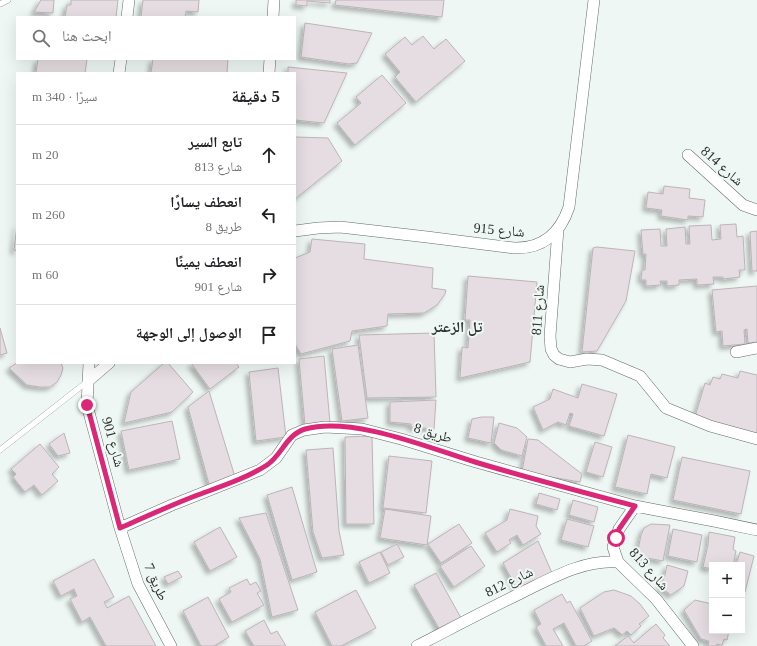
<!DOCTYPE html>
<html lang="ar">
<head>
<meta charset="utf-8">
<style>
	body { margin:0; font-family:"Times New Roman","Noto Naskh Arabic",serif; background:#f6f6f6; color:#202124; direction:rtl }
	.controls { position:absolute; right:12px; bottom:12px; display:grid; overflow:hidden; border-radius:0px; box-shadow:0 4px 16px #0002 }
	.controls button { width:36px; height:36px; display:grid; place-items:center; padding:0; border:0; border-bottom:1px solid #e0e0e0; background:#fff; color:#202124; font:20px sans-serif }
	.stop { position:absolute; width:12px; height:12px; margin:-9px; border:3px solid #db2777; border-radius:50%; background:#fff }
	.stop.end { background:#db2777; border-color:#fff; box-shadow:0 1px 4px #0008 }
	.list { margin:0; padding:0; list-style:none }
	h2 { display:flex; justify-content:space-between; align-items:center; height:52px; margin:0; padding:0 16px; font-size:17px }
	h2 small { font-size:13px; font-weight:400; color:#757577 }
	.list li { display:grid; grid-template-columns:26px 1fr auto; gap:12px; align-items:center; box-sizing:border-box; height:60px; padding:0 16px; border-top:1px solid #e0e0e0 }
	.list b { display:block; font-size:15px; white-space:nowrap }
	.list p { margin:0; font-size:13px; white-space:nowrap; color:#757577 }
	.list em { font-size:13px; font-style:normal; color:#757577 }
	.icon { flex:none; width:22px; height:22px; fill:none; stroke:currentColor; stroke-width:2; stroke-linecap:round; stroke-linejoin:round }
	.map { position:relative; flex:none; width:757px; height:646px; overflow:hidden; direction:ltr }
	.search { position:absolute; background:#fff; box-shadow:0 4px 16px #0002; left:16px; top:16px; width:280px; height:44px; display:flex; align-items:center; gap:10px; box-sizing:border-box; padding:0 14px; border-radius:0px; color:#757577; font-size:15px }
	.panel { position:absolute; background:#fff; box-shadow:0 4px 16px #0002; left:16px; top:72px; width:280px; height:292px; border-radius:0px; direction:rtl }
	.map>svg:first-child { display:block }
	.building { fill:#e5dde1; stroke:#bcb4b8; filter:url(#shadow) }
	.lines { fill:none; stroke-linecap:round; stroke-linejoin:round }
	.service-casing { stroke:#646b68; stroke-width:6 }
	.minor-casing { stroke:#646b68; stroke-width:12 }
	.service { stroke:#fff; stroke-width:5.5 }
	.minor { stroke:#fff; stroke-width:11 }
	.route { stroke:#db2777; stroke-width:5 }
	.labels { text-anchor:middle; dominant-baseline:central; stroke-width:4; stroke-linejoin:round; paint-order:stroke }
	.street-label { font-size:14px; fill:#2c302e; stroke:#eef7f3 }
	.neighbourhood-label { font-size:15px; font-weight:bold; fill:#2c302e; stroke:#eef7f3 }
</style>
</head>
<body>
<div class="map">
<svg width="757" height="646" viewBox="0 0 757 646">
	<defs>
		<filter id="shadow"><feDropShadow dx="-3.5" dy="3.5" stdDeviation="2" flood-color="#0004"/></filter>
	</defs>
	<rect width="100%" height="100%" fill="#eef7f3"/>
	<!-- building -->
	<path class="building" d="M41 0H54L53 13 34 12Z
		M71 0H118L116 17H65L67 5H71Z
		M143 0H199L198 12 186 11 185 17H141Z
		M296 0H330V3L307 1V6L296 5Z
		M336 0H444L442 17 335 5Z
		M305 23 372 33 357 63 349 64 301 57Z
		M423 36 434 49 446 39 465 61 416 102 395 77 400 72 385 54 405 37 412 45Z
		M38 59H87L85 73H36Z
		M153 59H228L227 73H151Z
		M288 67 347 73 324 123 295 120V73H288Z
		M382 75 406 103 355 145 337 123 361 103 356 97Z
		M295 137 328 138 342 161 295 199Z
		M664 186 690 189 689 198 705 200 703 217 688 216V220L661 216 662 210 646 208 648 192 663 194Z
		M736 224 737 237 743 236 745 270H739L740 277 723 279V277H713L714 284 697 285V279L679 280V285L667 286V281H660L661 285 646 286V280H641L642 270H645L646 254H643L641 230 660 229 661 246H667L666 229 685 227 686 244H690L689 226 711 225 712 240 721 239 720 225Z
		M17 225V251L14 250Z
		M757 231V271H752L750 232Z
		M312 239 365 244 364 259 433 268 432 288 446 290 445 294 437 305 424 313 388 314 387 326 352 331 350 341 301 354 295 344V258L310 252Z
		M597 247 635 251 626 301 597 351 582 352 593 248Z
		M468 276 537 282 530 362 460 378 462 347 468 348 470 320H465Z
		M757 286V342L748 343 747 329 744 330 745 344 723 346 722 331 716 332 712 290Z
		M0 328 7 353 0 355Z
		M434 333 436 397 367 398 359 335Z
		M358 345 368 418 342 421 332 349Z
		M324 356 330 423 305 425 299 359Z
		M17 363H61L63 368 61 375 57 382 50 387H40L27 385 9 368Z
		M164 363H168L193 392 172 412 124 423 131 392Z
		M191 363H236L239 367 210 389Z
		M278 368 286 437 256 441 249 372Z
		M740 371 757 375V434L695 417 705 383 710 385 713 377 720 379 722 374 738 378Z
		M582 384 617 394 604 436 569 426 573 414 570 413 566 425 558 422 543 430 533 407 550 399 553 389 578 398Z
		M209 391 235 477 209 484 188 407Z
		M436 400 434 429 411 427V424L390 422V402Z
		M482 417H494L491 443 468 438 472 419Z
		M172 421 180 459 129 470 121 431Z
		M499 423 517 428 527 437 522 456 501 450 494 443Z
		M64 433 70 453 58 456 49 444Z
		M628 435 675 447 667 478 651 474 647 494 615 487Z
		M372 436 374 524H346L345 437Z
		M528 439 538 440 582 474 580 482 522 472Z
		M595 442 612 447 603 477 586 472Z
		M40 444 59 467 52 474 58 481 42 495 34 485 25 492 13 477 16 474 11 469Z
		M333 448 339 531 344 555 322 558 313 532 306 450Z
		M389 456 432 461 426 513 383 508Z
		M682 457 750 471 741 514 673 500Z
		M292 487 317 572 292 580 267 495Z
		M539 493 560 499 557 510 536 504Z
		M573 500 598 507 594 522 569 515Z
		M385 509 431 516 427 545 380 538Z
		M510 509 538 516 536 526 541 534 523 545 517 535 509 540 511 543 497 552 485 533 507 520Z
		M266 513 298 610 272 617 260 559 239 518Z
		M567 519 594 526 588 547 561 540Z
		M459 524 472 543 441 563 428 544Z
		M651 524 670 525 663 561 637 556 641 535 644 528Z
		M220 527 237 557 210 571 194 542Z
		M673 529 702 535 697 562 668 556Z
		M709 532 735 537 733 549 736 551 733 565H712V569L703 567 708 545Z
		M538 541 552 573 518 591 503 563Z
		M397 544 404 557 388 565 381 552Z
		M471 546 485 566 454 587 440 566Z
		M380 552 390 573 369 583 359 562Z
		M740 552 754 556 745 592 742 591V565H736Z
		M94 559 114 597 104 602 107 608 129 596 156 646H106L90 617 82 622 70 599 77 596 74 589 61 596 53 581Z
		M667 565 688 571 684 586 671 595 660 587 665 575Z
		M178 571 182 577 168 584 164 577Z
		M436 573 461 618 440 630 414 585Z
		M247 579 250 585 256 582 261 591 257 593 264 605 232 622 219 599 231 592 229 588Z
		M356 590 376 628 341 646H332L315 612Z
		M614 590 631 596 640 604 649 616 639 624 641 626 631 635 627 631 622 635 618 631 614 628 594 636 580 608 604 592Z
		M562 594 567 603 570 601 592 641 584 646H576L564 623 553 629 563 646H546L536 627 541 624 534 610Z
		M208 597 229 637 214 646H201L183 611Z
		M695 600 712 604V631H729L727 640 724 639 722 645 717 644 716 646H708L709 641 701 639 684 610Z
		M264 620 271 634 277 631 286 646H254L245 631Z
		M656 624 665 635 663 638 670 646H615L628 636 634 643Z"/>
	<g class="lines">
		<!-- service casing -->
		<g class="service-casing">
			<path id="service" d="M0 4 8 0
				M0 450 88 381"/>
		</g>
		<!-- minor casing -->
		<g class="minor-casing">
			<path id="minor" d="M127 17 129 0
				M273 17 274 0
				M119 73 121 59
				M269 73 270 59
				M688 155 743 205 757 210
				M558 229 550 336 551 349 554 355 559 359 570 362 587 359 602 360 640 376 666 408 710 426 757 439
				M295 231 318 228 340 227 427 237 514 248C542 249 560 234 569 207L594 0
				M736 352 757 348
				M89 363 87 405 120 528 138 584 171 646
				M88 381 109 363
				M635 506 619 529 613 547 618 562 656 599 693 646
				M120 528 172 505 260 470 276 458 292 435 304 430 325 427 362 429 401 439 476 462 635 506 714 521 757 530
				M417 646C452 628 486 610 521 593 552 578 582 560 618 562"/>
		</g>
		<!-- service -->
		<use href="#service" class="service"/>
		<!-- minor -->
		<use href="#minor" class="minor"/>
	</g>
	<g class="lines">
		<!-- route -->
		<path class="route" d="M87 405 120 528C145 517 169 506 195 496 219 487 245 479 267 465 282 455 286 435 305 429 353 416 429 448 475 462 528 478 582 492 635 506L619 529 616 538"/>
	</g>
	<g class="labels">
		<!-- street labels -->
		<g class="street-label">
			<text transform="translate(722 166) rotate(42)">شارع 814</text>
			<text transform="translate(499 230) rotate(5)">شارع 915</text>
			<text transform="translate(538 310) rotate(-86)">شارع 811</text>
			<text transform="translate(433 433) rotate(17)">طريق 8</text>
			<text transform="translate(113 442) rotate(75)">شارع 901</text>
			<text transform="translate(649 569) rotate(48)">شارع 813</text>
			<text transform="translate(156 582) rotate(66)">7 طريق</text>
			<text transform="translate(509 582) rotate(-26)">شارع 812</text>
		</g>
		<!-- neighbourhood labels -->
		<g class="neighbourhood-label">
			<text x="457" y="327">تل الزعتر</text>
		</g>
	</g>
</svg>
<div class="controls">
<button>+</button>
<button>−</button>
</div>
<div class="stop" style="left:616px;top:538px"></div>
<div class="stop end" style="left:87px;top:405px"></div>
<div class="search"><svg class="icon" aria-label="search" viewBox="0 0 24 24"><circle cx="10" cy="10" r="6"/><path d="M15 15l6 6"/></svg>ابحث هنا</div>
<section class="panel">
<h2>5 دقيقة<small>سيرًا · 340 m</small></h2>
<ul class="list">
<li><svg class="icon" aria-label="ahead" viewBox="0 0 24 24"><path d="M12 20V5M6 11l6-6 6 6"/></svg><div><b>تابع السير</b><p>شارع 813</p></div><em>20 m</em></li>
<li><svg class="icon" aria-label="left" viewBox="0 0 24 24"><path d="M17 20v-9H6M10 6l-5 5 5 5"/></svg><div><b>انعطف يسارًا</b><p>طريق 8</p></div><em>260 m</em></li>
<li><svg class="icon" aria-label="right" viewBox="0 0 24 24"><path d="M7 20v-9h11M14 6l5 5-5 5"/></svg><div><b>انعطف يمينًا</b><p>شارع 901</p></div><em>60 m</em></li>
<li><svg class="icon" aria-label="arrive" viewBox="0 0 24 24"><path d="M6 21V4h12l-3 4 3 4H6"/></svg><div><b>الوصول إلى الوجهة</b></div></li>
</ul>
</section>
</div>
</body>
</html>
